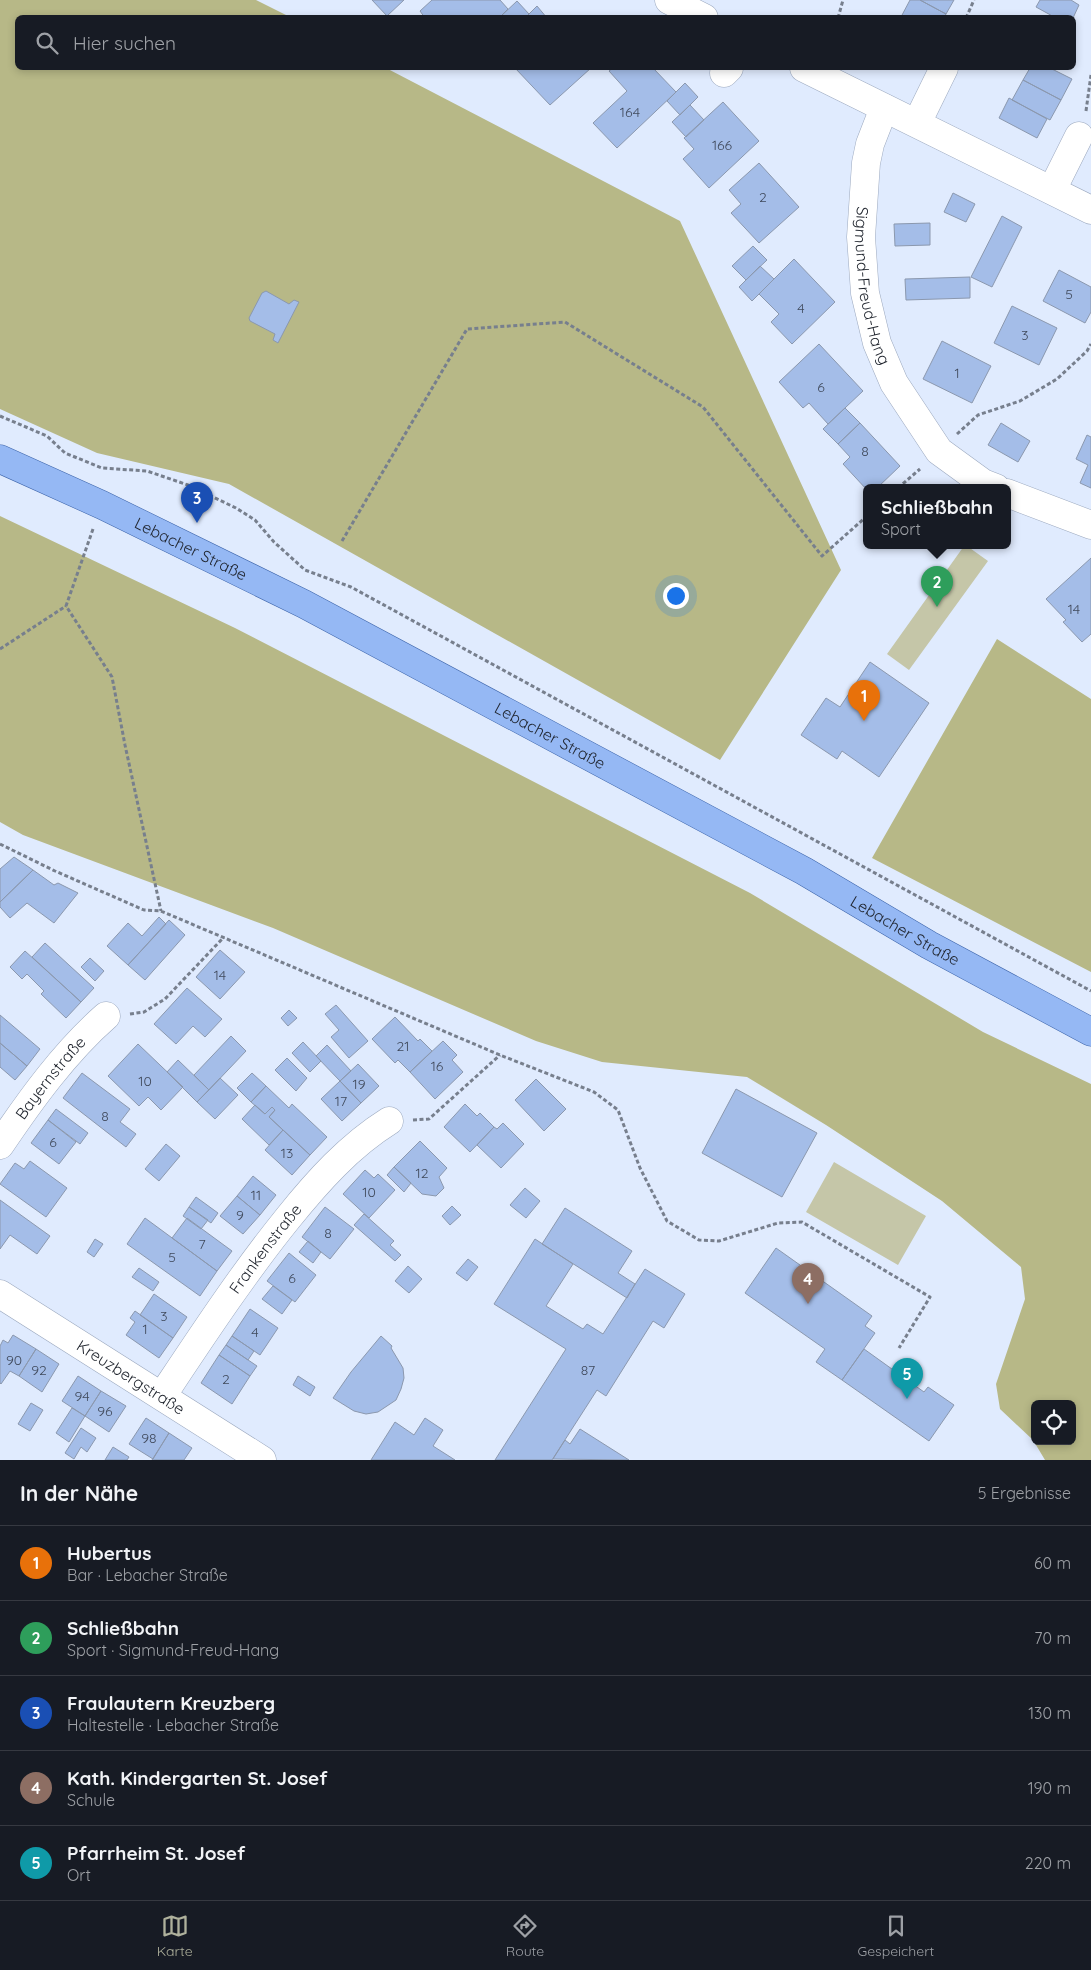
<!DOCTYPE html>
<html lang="de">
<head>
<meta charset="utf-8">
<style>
	body { margin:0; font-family:Quicksand,sans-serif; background:#242831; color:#f1f3f6 }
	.controls { position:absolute; right:15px; bottom:15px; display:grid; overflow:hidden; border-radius:8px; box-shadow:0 2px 8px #0003 }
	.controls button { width:45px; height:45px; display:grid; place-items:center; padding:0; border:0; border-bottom:1px solid #363941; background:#171b24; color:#f1f3f6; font:25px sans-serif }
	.you { position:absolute; left:675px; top:595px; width:18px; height:18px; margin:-12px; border:4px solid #fff; border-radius:50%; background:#1a73e8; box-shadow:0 0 0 8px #1a73e833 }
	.badge { display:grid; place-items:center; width:32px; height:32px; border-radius:50%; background:#afb19c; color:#fff; font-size:16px; font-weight:700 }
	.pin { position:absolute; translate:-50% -41px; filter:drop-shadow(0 1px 2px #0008) }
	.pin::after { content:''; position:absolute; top:26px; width:18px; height:15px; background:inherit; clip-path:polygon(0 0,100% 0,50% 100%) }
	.popup { position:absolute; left:863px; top:484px; width:148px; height:65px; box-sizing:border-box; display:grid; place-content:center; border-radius:8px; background:#171b24; filter:drop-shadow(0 1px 4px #0005); font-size:16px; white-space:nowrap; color:#9ea1a6 }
	.popup b { font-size:19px; color:#f1f3f6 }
	.popup::after { content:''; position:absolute; left:50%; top:100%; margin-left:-10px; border:10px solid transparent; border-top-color:#171b24 }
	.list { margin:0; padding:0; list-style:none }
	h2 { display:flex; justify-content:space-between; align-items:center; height:65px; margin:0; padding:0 20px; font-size:21px }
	h2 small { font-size:16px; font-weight:400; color:#9ea1a6 }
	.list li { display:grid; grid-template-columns:32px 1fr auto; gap:15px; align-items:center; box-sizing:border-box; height:75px; padding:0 20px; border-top:1px solid #363941 }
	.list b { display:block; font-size:19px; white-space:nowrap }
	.list p { margin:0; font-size:16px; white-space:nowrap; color:#9ea1a6 }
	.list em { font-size:16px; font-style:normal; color:#9ea1a6 }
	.icon { flex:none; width:28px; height:28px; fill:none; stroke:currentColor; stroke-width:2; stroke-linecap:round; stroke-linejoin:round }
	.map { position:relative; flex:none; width:1091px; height:1460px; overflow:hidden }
	.search { position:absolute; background:#171b24; box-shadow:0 2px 8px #0003; left:15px; right:15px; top:15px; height:55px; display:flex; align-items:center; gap:12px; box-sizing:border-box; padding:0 18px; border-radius:8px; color:#9ea1a6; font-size:19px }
	.sheet { height:440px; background:#171b24 }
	nav { display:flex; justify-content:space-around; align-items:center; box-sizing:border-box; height:70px; border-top:1px solid #363941; background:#171b24; font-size:14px; color:#9ea1a6 }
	nav a { display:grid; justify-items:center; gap:2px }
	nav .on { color:#afb19c }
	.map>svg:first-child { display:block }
	.green { fill:#c5c6a8 }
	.forest { fill:#b7b887; fill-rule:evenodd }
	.building { fill:#a4bde8; stroke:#8b98ae }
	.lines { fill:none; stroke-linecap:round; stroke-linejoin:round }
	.minor-casing { stroke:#9ca9bf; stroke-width:29 }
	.major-casing { stroke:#3e65aa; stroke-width:29 }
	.path { stroke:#777f8d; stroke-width:3; stroke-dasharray:4 2.5; stroke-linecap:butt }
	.minor { stroke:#fff; stroke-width:28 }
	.major { stroke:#95b8f4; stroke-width:28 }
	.labels { text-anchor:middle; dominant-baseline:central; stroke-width:4.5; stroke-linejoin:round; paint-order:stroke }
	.number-label { font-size:14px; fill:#404a5c }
	.street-label { font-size:16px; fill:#1f242d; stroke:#fff }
</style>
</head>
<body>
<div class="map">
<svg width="1091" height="1460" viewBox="0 0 1091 1460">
	<rect width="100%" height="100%" fill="#e0ebfe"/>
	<!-- green -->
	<path class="green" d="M964 546H967L988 561 909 670 887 654Z
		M834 1162 926 1216 898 1265 806 1212Z"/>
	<!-- forest -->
	<path class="forest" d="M0 0H256L290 17 18 18V68H386L680 221 841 570 720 760 229 484 97 453 0 409Z
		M0 516 235 628 750 893 983 1032 1091 1084V1460H1045L1033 1440 1000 1409 996 1384 1025 1299 1021 1267 942 1201 826 1125 747 1077 602 1062 536 1041 273 928 23 835 0 822ZM1035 1404H1072V1441H1035Z
		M997 639 1091 699V972L872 858Z"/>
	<!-- building -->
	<path class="building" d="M372 0H404L387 16Z
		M432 0H500L508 9 499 18H425L420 11Z
		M910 0H920L946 14 944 18 901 17Z
		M920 0H954L946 14Z
		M1040 0H1071L1079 5 1073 18H1056L1036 7Z
		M517 1 529 14 525 18H499Z
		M537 6 547 18H525Z
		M515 68H591L550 105Z
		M613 68H653L676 92 617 148 593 123 627 91 609 71Z
		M1030 68H1050L1072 79 1061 100 1023 80Z
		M1023 80 1061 100 1050 120 1012 100Z
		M685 83 698 97 680 115 667 101Z
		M1009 98 1047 119 1037 138 999 118Z
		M723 102 759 141 709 188 683 159 694 149 684 138Z
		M690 105 704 120 686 137 672 122Z
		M759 163 799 207 759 243 731 213 741 204 729 190Z
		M953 193 975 204 966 222 944 212Z
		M1002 216 1022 227 992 287 971 277Z
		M930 223V245L895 246 894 224Z
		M753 246 767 260 746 280 732 266Z
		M794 259 835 302 792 344 771 322 779 314 759 294Z
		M760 266 774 279 752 301 739 287Z
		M1059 270 1091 287V312L1085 323 1043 301Z
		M970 277V298L906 300 905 279Z
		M266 291 289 304 294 300 299 302 278 343 273 340 275 334 250 321 249 318 262 293Z
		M1012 306 1057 328 1039 365 994 343Z
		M942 341 991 366 972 403 923 379Z
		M819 344 863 391 828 424 809 403 803 408 779 382Z
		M845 408 860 423 838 444 823 429Z
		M860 423 900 466 877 488H867V490L843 464 850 457 838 444Z
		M1001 423 1030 441 1018 462 988 445Z
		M1087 435 1091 437V488L1080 483 1088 465 1076 459Z
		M1091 558V634L1082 642 1063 622 1066 620 1046 599Z
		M870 662 929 703 879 777 842 751 837 759 801 735 826 698 840 707Z
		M14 857 33 870 0 902V869Z
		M33 870 54 885 58 883 78 893 54 923 27 903 10 918 0 907V902Z
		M159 917 166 924 128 965 107 946 128 923 142 936Z
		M169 920 185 935 145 980 128 965Z
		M45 943 94 988 81 1002 32 957Z
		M220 950 245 972 220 999 196 977Z
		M25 951 81 1002 66 1018 41 994 44 991 27 974 22 979 10 967Z
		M90 958 104 971 95 981 81 967Z
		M187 988 222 1019 205 1037 193 1026 176 1044 154 1024Z
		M336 1005 368 1041 349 1058 331 1037 339 1030 325 1014Z
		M289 1010 297 1018 288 1026 281 1018Z
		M0 1015 40 1049 27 1066 0 1043Z
		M395 1017 418 1041 420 1039 432 1051 410 1072 398 1060 395 1063 372 1039Z
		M231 1036 246 1051 209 1090 194 1075Z
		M443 1041 457 1055 452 1060 463 1072 435 1099 410 1072Z
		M303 1042 321 1061 310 1072 292 1053Z
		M0 1043 27 1066 15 1080 0 1067Z
		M138 1044 183 1087 161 1110 148 1097 139 1106 108 1076Z
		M327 1045 351 1071 340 1081 316 1056Z
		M287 1058 307 1078 296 1091 275 1070Z
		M178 1060 209 1090 197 1102 167 1072Z
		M358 1064 379 1086 361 1103 340 1081Z
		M82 1073 130 1109 120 1122 136 1134 126 1147 63 1098Z
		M252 1073 266 1086 251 1102 237 1088Z
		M220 1078 238 1095 215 1119 197 1102Z
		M536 1079 566 1109 544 1131 515 1100Z
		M340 1081 361 1103 342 1121 321 1099Z
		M266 1086 289 1108 292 1104 327 1137 310 1155 269 1117 275 1110 272 1107 265 1114 251 1102Z
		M736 1089 817 1133 782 1197 702 1153Z
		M465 1104 477 1116 480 1113 494 1127 470 1152 444 1127Z
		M255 1105 265 1114 272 1107 275 1110 269 1117 283 1130 269 1145 242 1119Z
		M56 1109 88 1133 80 1144 48 1120Z
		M48 1120 76 1142 59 1164 31 1143Z
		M503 1123 524 1144 501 1168 477 1145 494 1127 497 1129Z
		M283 1130 310 1155 292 1175 265 1150Z
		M420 1141 447 1168 439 1177 444 1188 436 1196 422 1194 394 1167Z
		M166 1144 180 1156 159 1181 145 1169Z
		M30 1161 67 1188 46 1217 0 1184 15 1163 24 1169Z
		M394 1167 411 1183 404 1192 387 1175Z
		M365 1170 374 1178 378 1174 395 1190 369 1218 343 1194Z
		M253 1176 276 1195 260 1215 237 1196Z
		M525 1188 540 1201 526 1218 510 1205Z
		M237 1196 260 1215 243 1234 220 1216Z
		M196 1197 218 1213 211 1223 189 1207Z
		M0 1200 50 1236 37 1254 10 1235 0 1249Z
		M452 1206 461 1215 450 1225 442 1216Z
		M189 1207 208 1220 201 1229 183 1216Z
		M325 1207 354 1229 330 1259 302 1237Z
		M565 1208 632 1251 618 1273 635 1284 627 1298 542 1244Z
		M364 1214 394 1241 390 1245 401 1255 395 1261 354 1225Z
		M145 1218 217 1271 200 1296 127 1244Z
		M187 1218 232 1251 217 1271 172 1238Z
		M95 1239 103 1244 94 1257 87 1252Z
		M535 1239 573 1264 546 1306 583 1329 587 1324 603 1334 645 1269 685 1294 664 1328 653 1321 606 1396 597 1390 552 1460H495L566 1349 494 1304Z
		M308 1241 321 1252 313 1263 299 1252Z
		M776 1248 872 1316 865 1326 875 1333 842 1380 816 1362 825 1349 745 1293Z
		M289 1253 316 1275 295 1302 267 1281Z
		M468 1259 478 1267 467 1281 456 1273Z
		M408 1266 422 1279 409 1293 395 1281Z
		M139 1268 159 1282 153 1291 132 1277Z
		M273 1286 292 1300 282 1314 262 1299Z
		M154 1294 187 1317 173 1338 140 1315Z
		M250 1309 278 1328 260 1355 232 1336Z
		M135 1311 173 1338 159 1358 126 1335 135 1322 130 1318Z
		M13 1335 36 1349 19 1376 10 1371 1 1384 0 1383V1346L3 1340 8 1343Z
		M232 1336 254 1351 248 1360 226 1345Z
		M381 1336 392 1346 391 1348 403 1368 404 1378 401 1389 396 1400 378 1412 366 1414 354 1411 333 1398 351 1372Z
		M226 1345 257 1366 250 1376 219 1355Z
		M36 1349 59 1364 42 1392 19 1376Z
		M864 1349 924 1392 928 1387 954 1405 929 1441 842 1380Z
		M219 1355 250 1376 232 1404 201 1383Z
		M78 1376 101 1391 85 1416 62 1401Z
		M298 1376 315 1387 310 1396 293 1385Z
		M101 1391 126 1406 109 1432 85 1416Z
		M31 1403 43 1410 30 1431 18 1424Z
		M72 1408 85 1416 69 1442 56 1433Z
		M146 1418 169 1433 153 1459 129 1444Z
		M425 1418 443 1430 433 1446 455 1460H371L395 1422 414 1435Z
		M81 1428 96 1438 87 1452 81 1447 74 1459 65 1453Z
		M580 1429 629 1460 553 1459 565 1440 570 1444Z
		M169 1433 192 1448 184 1460H152Z
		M113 1447 129 1457 127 1460H105Z"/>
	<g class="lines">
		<!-- minor casing -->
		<g class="minor-casing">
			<g id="minor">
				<path d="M669 0 704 18"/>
				<path d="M804 68 1091 210"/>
				<path d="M724 73 729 68"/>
				<path id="s1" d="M884 108 870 144 866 163 861 237 865 293 877 343 894 383 939 451 983 483 996 488"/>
				<path d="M917 123 944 68"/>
				<path d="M1052 190 1079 136"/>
				<path d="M1007 493 1091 525"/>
				<path id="s2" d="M0 1145C31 1099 65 1052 106 1016"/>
				<path id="s3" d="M0 1294 262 1460"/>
				<path id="s4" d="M162 1396C202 1336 242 1275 288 1218 317 1182 349 1146 389 1121"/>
			</g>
		</g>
		<!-- major casing -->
		<g class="major-casing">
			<g id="major">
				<path id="s5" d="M0 459 102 505 304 604 804 871 929 945 1091 1032"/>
			</g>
		</g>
		<!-- path -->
		<path class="path" d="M838 18 843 0
			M966 18 974 0
			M1086 111 1091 75
			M0 416 47 436 65 453 102 468 147 471 188 485 236 508 255 520 274 542 305 570 351 587 1091 991
			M957 434 978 415 1020 401 1057 379 1087 351 1091 344
			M898 488 920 469
			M93 529 66 606 112 677 125 745 161 911
			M342 541 467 329 565 322 703 407 822 556 867 516
			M0 649 66 606
			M0 844 55 871 144 910 161 911 500 1055 594 1092 618 1110 640 1168 667 1221 699 1240 719 1241 778 1223 802 1222 930 1297 899 1348
			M130 1014 144 1012 165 999 224 937
			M413 1120 429 1119 500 1055"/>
		<!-- minor -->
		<use href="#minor" class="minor"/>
		<!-- major -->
		<use href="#major" class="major"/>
	</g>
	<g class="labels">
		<!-- number labels -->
		<g class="number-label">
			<text x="630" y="112">164</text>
			<text x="722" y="145">166</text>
			<text x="763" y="197">2</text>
			<text x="1069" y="294">5</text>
			<text x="801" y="308">4</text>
			<text x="1025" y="335">3</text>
			<text x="957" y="373">1</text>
			<text x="821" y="387">6</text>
			<text x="865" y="451">8</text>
			<text x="1074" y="609">14</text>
			<text x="220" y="975">14</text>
			<text x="403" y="1046">21</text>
			<text x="437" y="1066">16</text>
			<text x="145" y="1081">10</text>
			<text x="359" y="1084">19</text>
			<text x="341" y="1101">17</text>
			<text x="105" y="1116">8</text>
			<text x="53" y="1142">6</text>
			<text x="287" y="1153">13</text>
			<text x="422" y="1173">12</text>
			<text x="369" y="1192">10</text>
			<text x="256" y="1195">11</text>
			<text x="240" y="1215">9</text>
			<text x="328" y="1233">8</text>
			<text x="202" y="1244">7</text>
			<text x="172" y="1257">5</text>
			<text x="292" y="1278">6</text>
			<text x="164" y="1316">3</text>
			<text x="145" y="1329">1</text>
			<text x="255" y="1332">4</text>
			<text x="14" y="1360">90</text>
			<text x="39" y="1370">92</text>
			<text x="588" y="1370">87</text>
			<text x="226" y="1379">2</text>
			<text x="82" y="1396">94</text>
			<text x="105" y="1411">96</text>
			<text x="149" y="1438">98</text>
		</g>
		<!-- street labels -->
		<g class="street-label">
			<text stroke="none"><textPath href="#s1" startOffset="182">Sigmund-Freud-Hang</textPath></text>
			<text stroke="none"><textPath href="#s5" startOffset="211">Lebacher Straße</textPath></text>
			<text stroke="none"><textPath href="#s5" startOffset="616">Lebacher Straße</textPath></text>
			<text stroke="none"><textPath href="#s5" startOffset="1021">Lebacher Straße</textPath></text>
			<text stroke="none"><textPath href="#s2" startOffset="84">Bayernstraße</textPath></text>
			<text stroke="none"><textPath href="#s4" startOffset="180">Frankenstraße</textPath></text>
			<text stroke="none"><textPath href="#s3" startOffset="155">Kreuzbergstraße</textPath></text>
		</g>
	</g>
</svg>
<div class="controls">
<button><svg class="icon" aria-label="locate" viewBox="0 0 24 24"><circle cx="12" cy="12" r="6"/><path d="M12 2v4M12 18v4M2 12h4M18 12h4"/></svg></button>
</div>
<div class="you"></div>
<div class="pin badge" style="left:864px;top:721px;background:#e8710a">1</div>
<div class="pin badge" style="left:937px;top:607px;background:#2e9e5b">2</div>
<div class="popup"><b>Schließbahn</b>Sport</div>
<div class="pin badge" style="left:197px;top:523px;background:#1a4fb4">3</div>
<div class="pin badge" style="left:808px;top:1304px;background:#8d6e63">4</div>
<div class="pin badge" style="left:907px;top:1399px;background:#0f9aa8">5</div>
<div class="search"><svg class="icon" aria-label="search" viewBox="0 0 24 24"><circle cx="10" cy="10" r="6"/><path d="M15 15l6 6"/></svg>Hier suchen</div>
</div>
<section class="sheet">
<h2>In der Nähe<small>5 Ergebnisse</small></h2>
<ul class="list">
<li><span class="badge" style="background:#e8710a">1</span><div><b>Hubertus</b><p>Bar · Lebacher Straße</p></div><em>60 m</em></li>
<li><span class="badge" style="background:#2e9e5b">2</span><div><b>Schließbahn</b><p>Sport · Sigmund-Freud-Hang</p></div><em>70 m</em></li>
<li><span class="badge" style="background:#1a4fb4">3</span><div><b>Fraulautern Kreuzberg</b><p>Haltestelle · Lebacher Straße</p></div><em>130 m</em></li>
<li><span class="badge" style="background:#8d6e63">4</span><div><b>Kath. Kindergarten St. Josef</b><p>Schule</p></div><em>190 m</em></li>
<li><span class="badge" style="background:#0f9aa8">5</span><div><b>Pfarrheim St. Josef</b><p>Ort</p></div><em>220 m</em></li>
</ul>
</section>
<nav>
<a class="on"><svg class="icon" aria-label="map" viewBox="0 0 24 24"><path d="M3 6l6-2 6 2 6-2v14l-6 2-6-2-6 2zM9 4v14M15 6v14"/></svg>Karte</a>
<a><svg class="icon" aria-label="directions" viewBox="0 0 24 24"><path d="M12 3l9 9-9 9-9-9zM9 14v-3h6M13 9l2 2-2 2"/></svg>Route</a>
<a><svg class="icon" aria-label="saved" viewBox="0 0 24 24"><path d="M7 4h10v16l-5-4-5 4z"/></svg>Gespeichert</a>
</nav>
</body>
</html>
